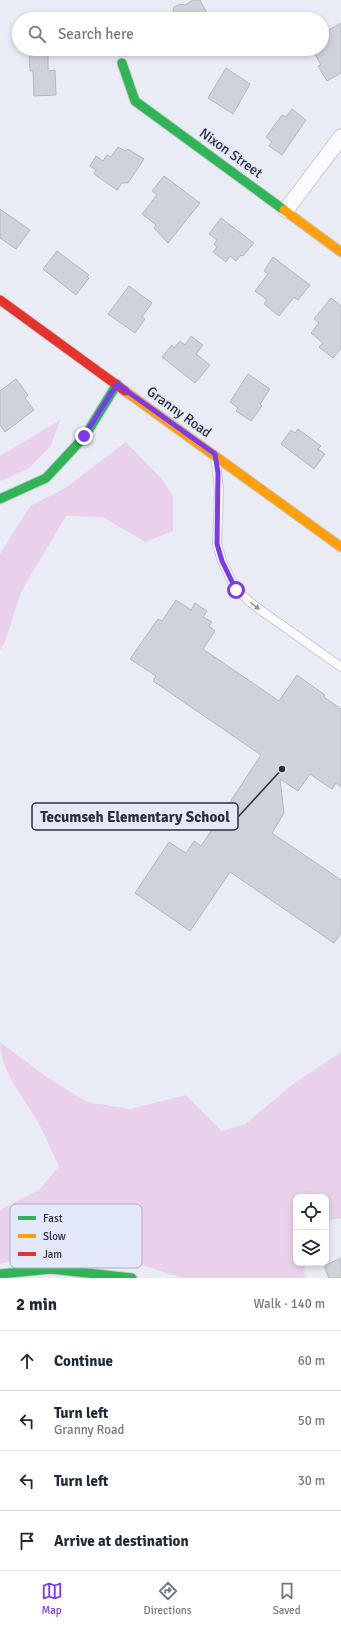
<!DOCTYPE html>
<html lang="en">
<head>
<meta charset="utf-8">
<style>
	body { margin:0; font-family:Signika,sans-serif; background:#f2f2f3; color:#1f2937 }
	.controls { position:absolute; right:12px; bottom:12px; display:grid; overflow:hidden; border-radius:8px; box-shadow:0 2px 6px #0003 }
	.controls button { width:36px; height:36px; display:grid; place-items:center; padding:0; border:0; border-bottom:1px solid #e0e1e3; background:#fff; color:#1f2937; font:20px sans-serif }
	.stop { position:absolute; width:12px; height:12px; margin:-9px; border:3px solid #7c3aed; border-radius:50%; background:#fff }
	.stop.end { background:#7c3aed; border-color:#fff; box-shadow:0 1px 4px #0008 }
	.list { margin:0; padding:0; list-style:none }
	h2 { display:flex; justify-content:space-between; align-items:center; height:52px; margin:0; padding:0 16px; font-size:17px }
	h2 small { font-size:13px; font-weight:400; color:#747a83 }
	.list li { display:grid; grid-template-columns:26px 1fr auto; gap:12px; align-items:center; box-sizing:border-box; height:60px; padding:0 16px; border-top:1px solid #e0e1e3 }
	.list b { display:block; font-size:15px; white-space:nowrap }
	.list p { margin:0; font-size:13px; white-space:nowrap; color:#747a83 }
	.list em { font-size:13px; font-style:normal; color:#747a83 }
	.icon { flex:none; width:22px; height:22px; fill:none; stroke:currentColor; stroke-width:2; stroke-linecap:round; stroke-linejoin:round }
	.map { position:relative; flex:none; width:341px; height:1278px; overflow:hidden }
	.search { position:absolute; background:#fff; box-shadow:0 2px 6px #0003; left:12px; right:12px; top:12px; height:44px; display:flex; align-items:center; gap:10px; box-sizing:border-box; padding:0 14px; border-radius:22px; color:#747a83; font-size:15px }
	.sheet { height:292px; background:#fff }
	nav { display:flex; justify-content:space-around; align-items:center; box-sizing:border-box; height:56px; border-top:1px solid #e0e1e3; background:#fff; font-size:11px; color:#747a83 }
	nav a { display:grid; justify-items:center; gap:2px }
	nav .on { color:#7c3aed }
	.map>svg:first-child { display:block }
	.green { fill:#ead1eb }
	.building { fill:#ced3da; stroke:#b3b8bf }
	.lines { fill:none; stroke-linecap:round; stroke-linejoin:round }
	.lane-casing { stroke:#c7cad3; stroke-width:10 }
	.street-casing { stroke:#c7cad3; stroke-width:17 }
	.fast-casing { stroke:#c7cad3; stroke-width:11 }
	.slow-casing { stroke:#c7cad3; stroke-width:11 }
	.jam-casing { stroke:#c7cad3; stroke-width:11 }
	.lane { stroke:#fcfcfe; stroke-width:8 }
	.street { stroke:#fcfcfe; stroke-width:15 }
	.fast { stroke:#30b455; stroke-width:9 }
	.slow { stroke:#ff9f0a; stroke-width:9 }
	.jam { stroke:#e5322d; stroke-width:9 }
	.oneway { fill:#94969b }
	.route { stroke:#7c3aed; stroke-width:5 }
	.labels { text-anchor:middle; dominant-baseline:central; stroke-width:3; stroke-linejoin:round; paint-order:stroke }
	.street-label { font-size:14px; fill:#2d2f38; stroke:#e3e9fb }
	.key { fill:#e3e9fb; stroke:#acb1c0; stroke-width:1 }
	.key-label { font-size:11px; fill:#2d2f38 }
	.leader { fill:none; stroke:#2d2f38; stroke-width:1.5 }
	.callout-dot { fill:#2d2f38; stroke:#e3e9fb; stroke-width:1.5 }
	.callout { fill:#e3e9fb; stroke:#2d2f38; stroke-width:1.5 }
	.callout-label { font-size:15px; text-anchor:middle; font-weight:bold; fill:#2d2f38 }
</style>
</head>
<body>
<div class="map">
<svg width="341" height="1278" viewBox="0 0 341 1278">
	<rect width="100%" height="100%" fill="#e9ecf5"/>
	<!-- green -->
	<path class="green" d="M60 420 51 446 28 469 0 481V456Z
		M126 442 162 479 173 496V531L145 542 103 517 66 516 21 592 5 642 0 650V554L30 506 64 489Z
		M0 1042 48 1078 87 1102 130 1109 186 1095 222 1131 245 1124 293 1084 341 1052V1218L326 1221V1197H296V1263H304L305 1278H182L71 1242 0 1264V1210L39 1190 59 1166C52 1152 46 1137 39 1124 25 1099 0 1072 0 1042Z"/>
	<!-- building -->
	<path class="building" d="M193 0H200L210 19H171L174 7 180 4 185 5Z
		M341 23V73L327 81 318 66 321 65 312 49H322V34Z
		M29 49H48V71L55 70 56 95 34 96 33 71H30Z
		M226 68 250 84 233 114 208 98Z
		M292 109 306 120 282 155 269 146 272 142 266 137 282 115 286 117Z
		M118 147 125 151 128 149 144 159 128 183H122L117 190 94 174 96 170 90 166 96 156 103 161 107 155 111 157Z
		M164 176 200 203 168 243 154 228 156 225 142 214 157 195 152 191Z
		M0 209 30 230 16 249 0 238Z
		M221 218 254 243 243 256 241 255 236 261 230 256 226 262 213 252 217 247 214 244 217 240 209 234Z
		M57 251 89 275 87 277 89 278 76 295 43 269Z
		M273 257 310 285 298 300 294 297 279 316 264 304 267 300 255 291 268 274 264 271Z
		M129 286 152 303 142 317 145 319 135 333 108 314Z
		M331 298 341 306V348L333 358 319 347 323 343 311 333 319 323 314 319Z
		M191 336 203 345 196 354 210 365 195 383 162 357 172 345 174 348 180 341 185 345Z
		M248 374 270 389 260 404 262 406 251 421 236 411 238 408 230 402Z
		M16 379 28 395 25 398 34 410 5 432 0 425V391Z
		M298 429 321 446 318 449 325 454 314 469 281 444 291 430 295 433Z
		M176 600 191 610 195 603 207 611 203 617 212 622 209 626 215 631 203 649 279 701 297 675 325 695 324 697 341 709V787L336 783 332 789 310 774 298 791 280 779 284 813 272 833 341 880V933L334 943 230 872 190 931 135 893 169 842 186 853 194 841 201 846 261 755 153 681 156 676 130 659 158 619 162 621Z
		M341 1258V1278H329L324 1266Z"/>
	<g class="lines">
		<!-- lane casing -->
		<g class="lane-casing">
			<path id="lane" d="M216 461 219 491 217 544 222 561 236 590 255 606 341 667"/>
		</g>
		<!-- street casing -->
		<g class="street-casing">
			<path id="street" d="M286 210 341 137"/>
		</g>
		<!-- fast casing -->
		<g class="fast-casing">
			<path id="fast" d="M122 63 135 101 284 210
				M0 499 46 478 85 436 117 384
				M0 1274 51 1269 132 1278"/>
		</g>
		<!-- slow casing -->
		<g class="slow-casing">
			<path id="slow" d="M284 210 341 252
				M125 391 341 547"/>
		</g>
		<!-- jam casing -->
		<g class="jam-casing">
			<path id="jam" d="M0 300 125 391"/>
		</g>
		<!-- lane -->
		<use href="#lane" class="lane"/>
		<!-- street -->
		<use href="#street" class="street"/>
		<!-- fast -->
		<use href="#fast" class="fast"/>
		<!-- slow -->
		<use href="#slow" class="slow"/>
		<!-- jam -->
		<use href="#jam" class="jam"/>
	</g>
	<!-- one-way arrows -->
	<defs><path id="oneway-solid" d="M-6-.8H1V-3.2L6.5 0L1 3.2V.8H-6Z"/></defs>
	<use class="oneway" href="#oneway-solid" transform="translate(255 606) rotate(36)"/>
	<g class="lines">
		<!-- route -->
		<path class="route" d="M84 436 117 384 215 454 218 473 217 544 222 561 236 590"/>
	</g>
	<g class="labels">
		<!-- street labels -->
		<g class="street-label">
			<text transform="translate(231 153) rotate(36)">Nixon Street</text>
			<text transform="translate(179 412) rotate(36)">Granny Road</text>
		</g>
	</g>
	<!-- legend -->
	<rect x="10" y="1204" width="132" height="64" rx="6" class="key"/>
	<rect x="18" y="1216" width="18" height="4" fill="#30b455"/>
	<rect x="18" y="1234" width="18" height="4" fill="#ff9f0a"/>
	<rect x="18" y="1252" width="18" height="4" fill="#e5322d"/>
	<g class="key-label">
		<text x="43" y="1222">Fast</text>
		<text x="43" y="1240">Slow</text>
		<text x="43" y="1258">Jam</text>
	</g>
	<!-- callouts -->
	<path class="leader" d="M282 769L238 817"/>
	<circle class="callout-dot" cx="282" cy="769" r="4"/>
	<rect class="callout" x="32" y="803" width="206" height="27" rx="4"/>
	<g class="callout-label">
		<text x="135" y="822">Tecumseh Elementary School</text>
	</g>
</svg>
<div class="controls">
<button><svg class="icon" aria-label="locate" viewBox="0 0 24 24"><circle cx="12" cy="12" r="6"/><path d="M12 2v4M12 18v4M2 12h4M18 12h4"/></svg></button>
<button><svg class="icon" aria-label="layers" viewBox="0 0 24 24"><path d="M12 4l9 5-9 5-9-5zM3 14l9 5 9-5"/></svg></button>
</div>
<div class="stop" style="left:236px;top:590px"></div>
<div class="stop end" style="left:84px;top:436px"></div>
<div class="search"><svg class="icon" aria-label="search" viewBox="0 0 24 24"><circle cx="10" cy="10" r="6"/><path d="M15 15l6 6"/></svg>Search here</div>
</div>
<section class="sheet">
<h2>2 min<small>Walk · 140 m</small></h2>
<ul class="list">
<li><svg class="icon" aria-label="ahead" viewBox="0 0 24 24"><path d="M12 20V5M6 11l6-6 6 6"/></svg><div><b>Continue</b></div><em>60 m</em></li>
<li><svg class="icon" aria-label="left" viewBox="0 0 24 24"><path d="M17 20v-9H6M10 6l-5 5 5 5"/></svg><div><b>Turn left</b><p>Granny Road</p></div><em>50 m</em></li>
<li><svg class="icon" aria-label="left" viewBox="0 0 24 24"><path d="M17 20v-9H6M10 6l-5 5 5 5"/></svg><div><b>Turn left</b></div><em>30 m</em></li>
<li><svg class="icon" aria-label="arrive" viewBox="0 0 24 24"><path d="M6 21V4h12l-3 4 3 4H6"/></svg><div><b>Arrive at destination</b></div></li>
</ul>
</section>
<nav>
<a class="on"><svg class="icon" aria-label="map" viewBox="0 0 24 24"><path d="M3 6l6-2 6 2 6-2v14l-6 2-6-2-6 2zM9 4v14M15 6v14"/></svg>Map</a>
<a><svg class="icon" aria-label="directions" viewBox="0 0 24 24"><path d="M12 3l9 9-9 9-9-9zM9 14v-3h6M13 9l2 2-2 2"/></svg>Directions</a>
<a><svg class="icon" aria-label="saved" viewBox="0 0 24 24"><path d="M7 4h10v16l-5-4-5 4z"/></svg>Saved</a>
</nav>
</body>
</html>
